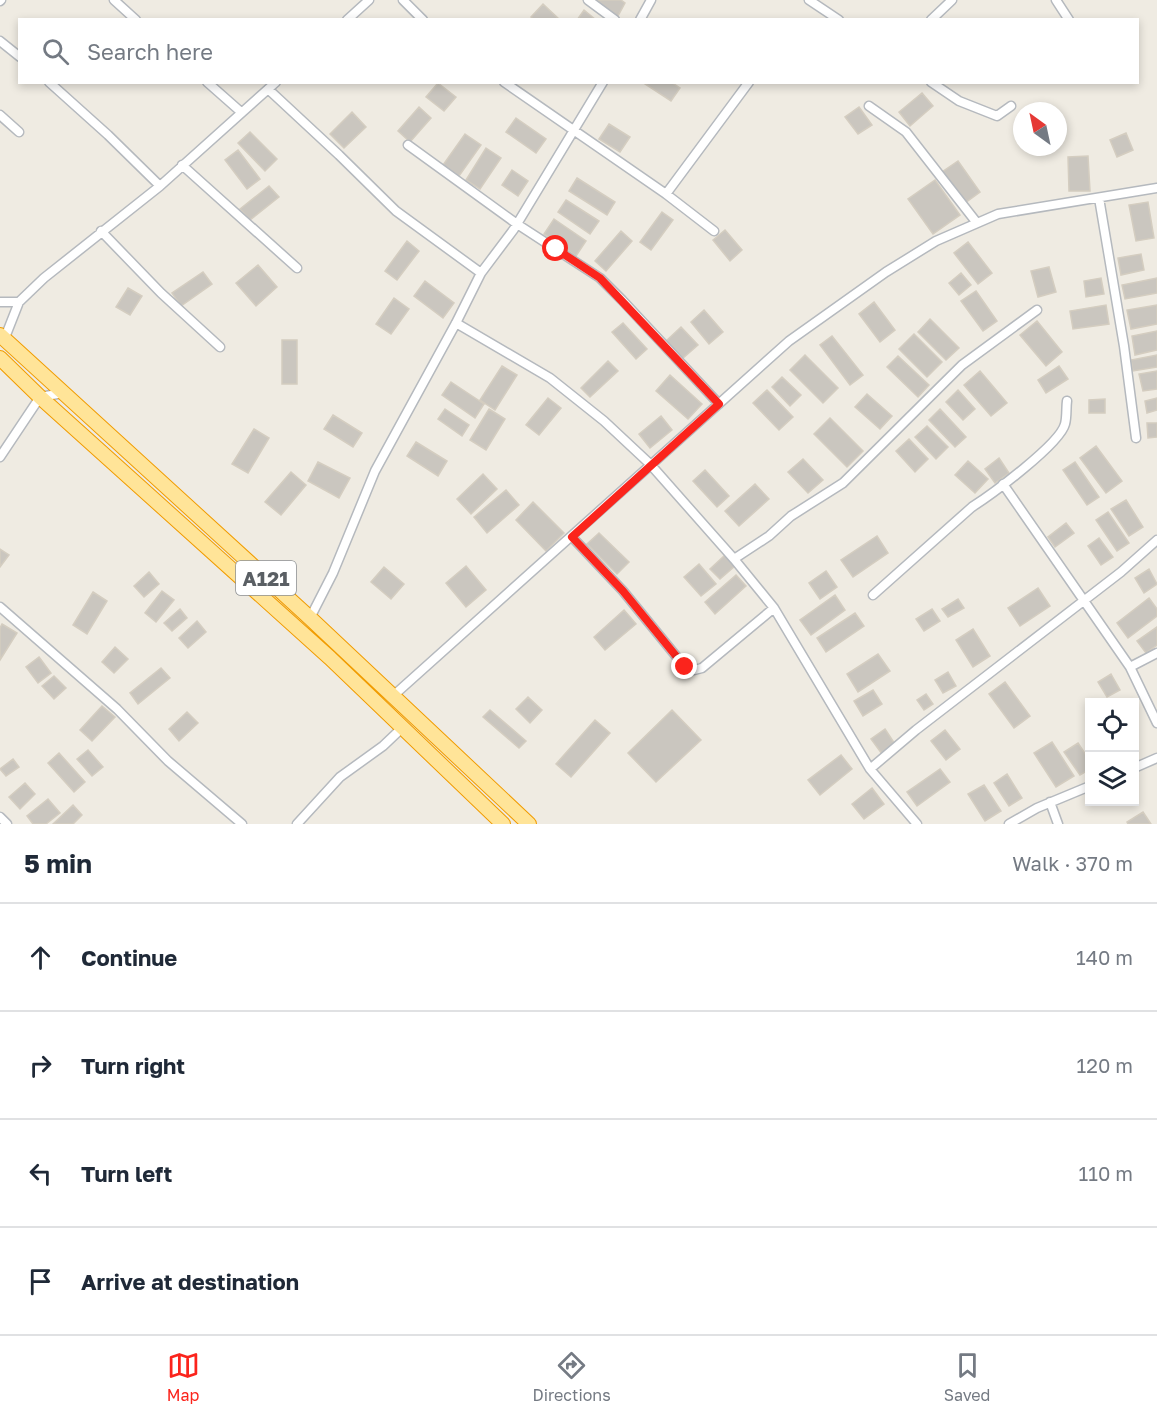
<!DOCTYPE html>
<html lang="en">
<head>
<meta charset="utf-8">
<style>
	body { margin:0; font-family:"Golos Text",sans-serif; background:#f6f6f7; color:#1f2937 }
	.controls { position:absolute; right:18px; bottom:18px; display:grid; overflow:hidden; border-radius:0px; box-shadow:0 3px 9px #0003 }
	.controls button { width:54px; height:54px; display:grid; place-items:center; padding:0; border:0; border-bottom:2px solid #e0e1e3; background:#fff; color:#1f2937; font:30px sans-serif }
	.compass { position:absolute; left:1013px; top:102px; width:54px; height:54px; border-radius:50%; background:#fff; box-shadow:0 3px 9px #0003; rotate:327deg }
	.stop { position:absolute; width:18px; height:18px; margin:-14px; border:4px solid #fb241c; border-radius:50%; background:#fff }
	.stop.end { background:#fb241c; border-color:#fff; box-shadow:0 2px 6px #0008 }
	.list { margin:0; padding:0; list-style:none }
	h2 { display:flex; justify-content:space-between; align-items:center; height:78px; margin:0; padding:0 24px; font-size:26px }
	h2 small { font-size:20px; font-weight:400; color:#747a83 }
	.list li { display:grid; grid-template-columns:39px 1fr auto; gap:18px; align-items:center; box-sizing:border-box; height:108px; padding:0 24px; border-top:2px solid #e0e1e3 }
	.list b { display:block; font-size:22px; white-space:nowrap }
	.list em { font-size:20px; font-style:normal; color:#747a83 }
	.icon { flex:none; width:33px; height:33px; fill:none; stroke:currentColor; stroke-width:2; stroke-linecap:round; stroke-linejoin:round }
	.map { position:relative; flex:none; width:1157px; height:824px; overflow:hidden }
	.search { position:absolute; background:#fff; box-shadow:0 3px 9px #0003; left:18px; right:18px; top:18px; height:66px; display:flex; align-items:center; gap:15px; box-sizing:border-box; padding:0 21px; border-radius:0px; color:#747a83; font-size:22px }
	.sheet { height:510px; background:#fff }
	nav { display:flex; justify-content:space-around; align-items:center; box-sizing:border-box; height:84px; border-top:2px solid #e0e1e3; background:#fff; font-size:16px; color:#747a83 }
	nav a { display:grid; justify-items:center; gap:3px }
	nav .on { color:#fb241c }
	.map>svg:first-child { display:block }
	.building { fill:#cac6bf; stroke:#d4cdc0; stroke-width:1.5 }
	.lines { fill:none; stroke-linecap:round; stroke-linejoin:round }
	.minor-casing { stroke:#b5b9be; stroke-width:11 }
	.trunk-casing { stroke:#f19c00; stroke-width:16 }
	.minor { stroke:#fff; stroke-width:8 }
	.trunk { stroke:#ffe498; stroke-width:14 }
	.route { stroke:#fb241c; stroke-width:8 }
	.labels { text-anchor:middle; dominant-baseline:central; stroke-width:6; stroke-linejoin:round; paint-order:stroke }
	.shield { fill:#fff; stroke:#8c8f92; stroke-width:1.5 }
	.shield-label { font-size:20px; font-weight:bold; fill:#5a5f64 }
</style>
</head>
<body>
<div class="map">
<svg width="1157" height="824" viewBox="0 0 1157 824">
	<rect width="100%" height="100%" fill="#efebe2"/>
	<!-- building -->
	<path class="building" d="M596 0H621L625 3 618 16 594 3Z
		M543 4 560 20H534L531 17Z
		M584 10 596 20H577Z
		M642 82H671L680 88 671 101Z
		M438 83 456 97 444 111 426 97Z
		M922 93 933 106 910 126 899 112Z
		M419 107 431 118 410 142 398 131Z
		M859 107 872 125 858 134 845 117Z
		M352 112 366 127 344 148 330 134Z
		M516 118 546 139 536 153 506 132Z
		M609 124 630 137 620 152 599 139Z
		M250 132 277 159 265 171 238 143Z
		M1126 133 1133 150 1117 157 1110 140Z
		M465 134 481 145 459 176 443 165Z
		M486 148 501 158 480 189 466 180Z
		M238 150 260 179 247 189 225 160Z
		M1088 156 1090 191H1069L1068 157Z
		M958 161 980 192 965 203 942 172Z
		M512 170 528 181 518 196 502 185Z
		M577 178 615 202 607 215 569 191Z
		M935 180 960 215 933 234 908 199Z
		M269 186 279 197 250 220 240 209Z
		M566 200 599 221 590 234 558 212Z
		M1148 202 1154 238 1136 241 1129 205Z
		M662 212 673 220 651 250 640 242Z
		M554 219 586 241 576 256 544 234Z
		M725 230 742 250 730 261 713 240Z
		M621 231 632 241 606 271 595 261Z
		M407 241 419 251 397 280 385 271Z
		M968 242 992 273 978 284 954 253Z
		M1141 254 1144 270 1121 275 1118 258Z
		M258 265 277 287 256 306 236 283Z
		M1049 267 1056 292 1038 297 1031 271Z
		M203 272 212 284 181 306 172 293Z
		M961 273 971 285 959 295 949 283Z
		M1101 278 1104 294 1086 297 1084 281Z
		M1157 278V293L1125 299 1122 285Z
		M425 281 454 303 443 318 414 296Z
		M128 288 142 296 130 315 116 307Z
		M976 291 997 321 983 331 961 301Z
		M394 298 409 309 391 334 376 324Z
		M874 302 895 330 880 342 859 314Z
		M1106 305 1109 324 1073 329 1070 311Z
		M1157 305V324L1131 329 1127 310Z
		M704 310 723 332 709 344 691 322Z
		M930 319 959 348 946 360 918 332Z
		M1037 321 1062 352 1046 366 1020 335Z
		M623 323 647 349 636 359 612 332Z
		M681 327 698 345 682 359 666 341Z
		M1157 331V350L1135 355 1132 336Z
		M914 334 942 362 927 377 899 349Z
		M832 336 863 375 850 385 820 345Z
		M282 340H297V384H282Z
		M805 355 838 388 823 403 790 370Z
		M1157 355V367L1133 371 1131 360Z
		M898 356 929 385 918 397 887 367Z
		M608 361 618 371 590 397 581 388Z
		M502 366 517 375 495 410 480 400Z
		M1059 366 1068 379 1046 393 1038 380Z
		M980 371 1007 403 991 416 964 385Z
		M1157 371V389L1143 391 1139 374Z
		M670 375 702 404 688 419 656 391Z
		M782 377 801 395 790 406 772 387Z
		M451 382 484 404 475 418 442 395Z
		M767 390 793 417 779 430 753 403Z
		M958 390 975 409 963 420 946 402Z
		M867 394 892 416 880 429 855 407Z
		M548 398 561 408 539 435 526 425Z
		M1157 398V410L1147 413 1145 401Z
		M1105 399V413H1089V400Z
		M445 409 469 425 462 436 438 419Z
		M489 409 505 419 486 450 470 440Z
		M940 409 966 437 955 447 929 420Z
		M333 415 362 433 353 447 324 429Z
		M661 416 672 430 650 448 639 434Z
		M830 418 863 451 847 467 814 434Z
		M1147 423H1157V437L1148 438Z
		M927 426 948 447 936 459 915 437Z
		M254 429 269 438 248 473 232 464Z
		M909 439 928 459 915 472 896 451Z
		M416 442 447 461 438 476 407 456Z
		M1096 446 1122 481 1106 493 1080 458Z
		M999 458 1009 473 995 483 985 469Z
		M803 459 823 480 808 493 788 472Z
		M968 461 988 479 975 493 955 475Z
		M318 462 350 478 339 498 308 481Z
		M1075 462 1099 497 1087 505 1063 470Z
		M705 470 729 496 717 507 693 481Z
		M291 472 306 485 281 515 265 502Z
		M483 474 497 489 471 514 457 499Z
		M755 484 769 499 739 526 725 511Z
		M506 490 519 505 487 533 474 517Z
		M1126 500 1143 527 1129 536 1111 509Z
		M533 502 564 533 546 551 516 520Z
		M1108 512 1129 543 1117 551 1096 520Z
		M1066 523 1074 533 1055 547 1048 537Z
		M599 533 629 562 617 574 587 544Z
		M877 536 888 553 853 577 841 560Z
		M1099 538 1113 557 1101 565 1088 546Z
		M0 549 9 555 0 567Z
		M725 555 735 566 720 579 710 569Z
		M699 564 716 584 701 596 684 577Z
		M466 566 486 590 466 607 446 583Z
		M384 567 404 584 391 599 371 582Z
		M1149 569 1157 584 1144 593 1135 578Z
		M826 571 837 587 820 599 809 583Z
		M149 572 159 584 144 597 134 586Z
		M736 575 746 586 715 614 705 602Z
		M1038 588 1050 606 1020 626 1008 608Z
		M162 591 174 600 156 622 145 613Z
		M93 592 107 601 87 634 73 625Z
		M835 595 845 610 811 635 800 620Z
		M1149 598 1157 609V616L1128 638 1117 623Z
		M958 599 964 608 948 617 942 609Z
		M180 609 187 618 172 631 164 623Z
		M932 609 940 621 924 631 916 619Z
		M624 610 636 624 605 650 594 637Z
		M855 613 864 626 826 652 817 638Z
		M197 621 206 632 188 648 179 638Z
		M2 624 17 633 0 660V628Z
		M1157 627V645L1146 653 1137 641Z
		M973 629 990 656 973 667 956 640Z
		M115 647 128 659 114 673 102 662Z
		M878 654 890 671 858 692 847 674Z
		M39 657 51 673 38 683 26 667Z
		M161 668 170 678 138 704 130 693Z
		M948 672 956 686 943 693 935 680Z
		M1111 674 1120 690 1107 697 1098 682Z
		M54 676 66 688 54 699 42 686Z
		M1005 682 1030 716 1014 728 989 694Z
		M873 690 882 704 863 716 854 701Z
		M926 694 933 704 924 710 917 700Z
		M528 697 542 710 530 723 516 709Z
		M102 706 115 717 92 741 80 730Z
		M490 710 526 741 519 748 483 717Z
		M672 710 701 740 656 782 628 753Z
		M187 712 198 723 179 741 169 729Z
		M595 720 610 733 571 777 556 764Z
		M885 729 895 744 882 754 871 739Z
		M945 730 960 749 946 760 931 741Z
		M1052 742 1074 776 1056 787 1034 753Z
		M1078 743 1090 761V769L1080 775 1064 752Z
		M88 750 103 767 92 776 77 759Z
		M59 753 85 782 74 792 48 763Z
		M841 755 852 769 820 795 808 780Z
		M13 759 19 767 6 776 0 769Z
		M940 769 950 782 917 806 907 792Z
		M1007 774 1022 798 1009 806 994 783Z
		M25 783 35 794 20 809 9 797Z
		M984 785 1001 811 985 821 968 794Z
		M872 788 884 804 864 819 852 804Z
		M48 799 60 813 46 824H33L27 816Z
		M73 805 82 815 73 824H53Z
		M1143 812 1151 824H1128L1127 822Z"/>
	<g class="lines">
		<!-- minor casing -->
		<g class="minor-casing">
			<path id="minor" d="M114 0 136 20
				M403 0 423 20
				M588 0 615 20
				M809 0 839 20
				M1056 0 1069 20
				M0 1 1 0
				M347 20 369 0
				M640 20 651 0
				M931 20 952 0
				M0 41 20 57
				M49 82 108 135 160 186
				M207 82 241 112
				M504 82 666 194 714 231
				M931 82 959 101 997 116 1011 106
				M268 89 339 155 396 211 481 273
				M869 106 906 132 977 223
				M0 115 19 132
				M408 145 517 224 600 278 622 300 719 404
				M182 165 297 268
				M666 194 749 82
				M1099 198 1124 346 1136 438
				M101 231 161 293 220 347
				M0 302H19
				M456 323 550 378 604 421 650 464 734 559 774 608 870 769 917 824
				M4 340 19 302 44 278 160 186 276 82
				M0 457 40 397 63 393
				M1003 484 1130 667 1157 723
				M572 537 623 591 685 667 694 670 702 668 774 608
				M734 559 769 536 791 516 843 483 962 365 1037 310
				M873 595 972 507C991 495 1060 444 1065 424 1067 417 1066 408 1067 401
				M0 607 117 709 168 761 242 824
				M310 618 333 573 375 471 456 323 481 273 514 229 603 82
				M1130 667 1157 653
				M393 696 789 341 886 272 936 241 998 214 1157 188
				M1134 768 1157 758
				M870 769 916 730 1121 572 1157 540
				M1050 802 1058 824
				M0 817 7 824
				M297 824 340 777 383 746 403 727
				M1009 824 1037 808 1090 786"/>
		</g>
		<!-- trunk casing -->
		<g class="trunk-casing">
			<path id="trunk" d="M0 335 310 618 529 824
				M0 358 40 397 330 658 503 824"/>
		</g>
		<!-- minor -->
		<use href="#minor" class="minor"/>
		<!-- trunk -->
		<use href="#trunk" class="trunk"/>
	</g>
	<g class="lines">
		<!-- route -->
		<path class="route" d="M556 249 600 278 719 404 572 537 623 591 685 667"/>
	</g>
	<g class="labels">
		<!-- shield labels -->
		<rect class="shield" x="236" y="561" width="60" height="34" rx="4.5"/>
		<g class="shield-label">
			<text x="266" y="578">A121</text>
		</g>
	</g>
</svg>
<div class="controls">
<button><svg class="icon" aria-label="locate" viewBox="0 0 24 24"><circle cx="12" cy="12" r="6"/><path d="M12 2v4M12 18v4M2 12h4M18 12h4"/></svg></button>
<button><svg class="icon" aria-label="layers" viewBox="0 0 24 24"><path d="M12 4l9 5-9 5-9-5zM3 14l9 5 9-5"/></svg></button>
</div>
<svg class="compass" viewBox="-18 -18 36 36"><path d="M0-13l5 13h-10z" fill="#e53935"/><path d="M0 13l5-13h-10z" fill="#747a83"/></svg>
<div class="stop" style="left:556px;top:249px"></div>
<div class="stop end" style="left:685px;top:667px"></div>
<div class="search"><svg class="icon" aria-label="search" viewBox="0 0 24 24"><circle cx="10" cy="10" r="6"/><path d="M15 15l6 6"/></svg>Search here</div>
</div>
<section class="sheet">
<h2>5 min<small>Walk · 370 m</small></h2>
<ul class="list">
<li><svg class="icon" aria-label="ahead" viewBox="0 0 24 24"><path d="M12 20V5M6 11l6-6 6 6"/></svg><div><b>Continue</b></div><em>140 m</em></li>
<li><svg class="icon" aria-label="right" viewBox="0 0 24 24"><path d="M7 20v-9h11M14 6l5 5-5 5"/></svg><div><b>Turn right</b></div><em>120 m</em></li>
<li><svg class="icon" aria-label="left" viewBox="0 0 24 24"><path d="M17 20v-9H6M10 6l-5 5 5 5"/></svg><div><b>Turn left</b></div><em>110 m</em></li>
<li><svg class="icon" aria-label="arrive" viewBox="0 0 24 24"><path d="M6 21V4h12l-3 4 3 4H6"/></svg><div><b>Arrive at destination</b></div></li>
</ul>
</section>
<nav>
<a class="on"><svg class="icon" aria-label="map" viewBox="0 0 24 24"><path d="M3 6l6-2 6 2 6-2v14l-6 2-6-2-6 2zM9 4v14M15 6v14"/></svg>Map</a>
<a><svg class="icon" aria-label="directions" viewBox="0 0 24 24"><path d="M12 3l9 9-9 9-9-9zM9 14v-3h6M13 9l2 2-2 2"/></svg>Directions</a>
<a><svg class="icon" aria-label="saved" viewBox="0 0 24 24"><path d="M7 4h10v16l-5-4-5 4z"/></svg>Saved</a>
</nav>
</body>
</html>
